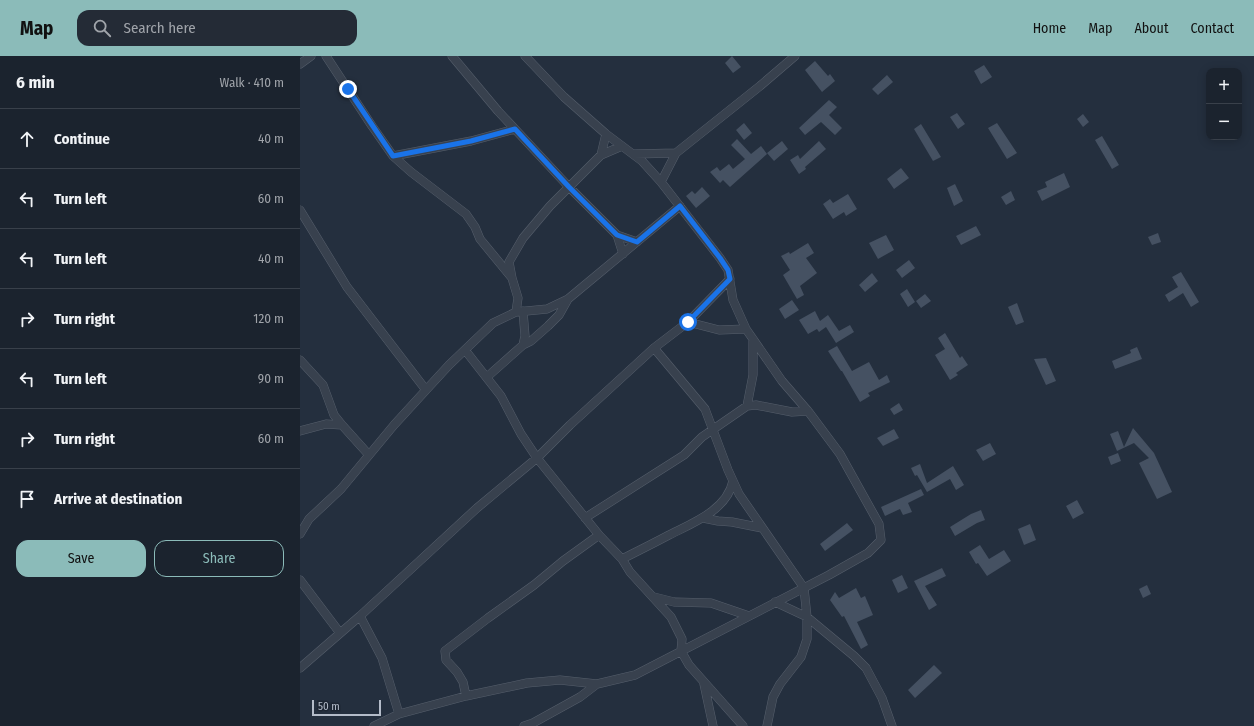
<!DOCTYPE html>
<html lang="en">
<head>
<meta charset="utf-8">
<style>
	body { margin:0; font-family:"Fira Sans Condensed",sans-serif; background:#242b36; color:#f1f3f6 }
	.controls { position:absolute; right:12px; top:12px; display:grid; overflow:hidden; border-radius:8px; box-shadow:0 2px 10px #0003 }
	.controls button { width:36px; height:36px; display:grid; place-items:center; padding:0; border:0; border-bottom:1px solid #39404a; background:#1b232e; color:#f1f3f6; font:20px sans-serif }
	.scale { position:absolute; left:12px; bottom:10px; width:69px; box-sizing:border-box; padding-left:4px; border:2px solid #b4bcc9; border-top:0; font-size:11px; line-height:14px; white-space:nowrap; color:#b4bcc9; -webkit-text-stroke:3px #1d2633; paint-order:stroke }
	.stop { position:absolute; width:12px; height:12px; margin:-9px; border:3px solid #1a73e8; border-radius:50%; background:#fff }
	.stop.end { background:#1a73e8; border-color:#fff; box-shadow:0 1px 4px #0008 }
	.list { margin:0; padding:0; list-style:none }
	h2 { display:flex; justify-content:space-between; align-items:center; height:52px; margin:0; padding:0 16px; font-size:17px }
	h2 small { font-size:13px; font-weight:400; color:#a0a4aa }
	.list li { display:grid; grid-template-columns:26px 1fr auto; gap:12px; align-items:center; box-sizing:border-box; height:60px; padding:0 16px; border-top:1px solid #39404a }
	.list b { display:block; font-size:15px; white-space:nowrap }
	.list em { font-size:13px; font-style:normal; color:#a0a4aa }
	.actions { display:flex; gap:8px; padding:12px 16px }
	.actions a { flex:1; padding:9px 0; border:1px solid #8bbbb9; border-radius:12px; text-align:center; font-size:14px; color:#8bbbb9 }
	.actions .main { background:#8bbbb9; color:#111 }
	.icon { flex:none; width:22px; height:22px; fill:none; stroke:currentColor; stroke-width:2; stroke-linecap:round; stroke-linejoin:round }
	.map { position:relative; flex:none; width:954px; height:670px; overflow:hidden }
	header { display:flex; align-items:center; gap:24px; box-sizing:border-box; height:56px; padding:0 20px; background:#8bbbb9; color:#111 }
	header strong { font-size:19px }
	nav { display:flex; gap:22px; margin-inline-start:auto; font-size:14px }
	.search { width:280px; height:36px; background:#242b36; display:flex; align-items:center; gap:10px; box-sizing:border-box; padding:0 14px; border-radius:12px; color:#a0a4aa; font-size:15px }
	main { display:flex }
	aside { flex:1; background:#1b232e }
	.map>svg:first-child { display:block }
	.building { fill:#455162 }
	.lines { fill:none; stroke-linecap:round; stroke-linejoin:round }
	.minor-casing { stroke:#565f6c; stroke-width:9 }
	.minor { stroke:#38414e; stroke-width:8 }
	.route { stroke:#1a73e8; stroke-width:5 }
</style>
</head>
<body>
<header>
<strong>Map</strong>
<div class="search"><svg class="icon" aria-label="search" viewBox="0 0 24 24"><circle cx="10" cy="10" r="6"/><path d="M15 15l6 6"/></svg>Search here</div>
<nav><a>Home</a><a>Map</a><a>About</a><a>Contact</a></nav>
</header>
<main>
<aside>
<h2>6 min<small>Walk · 410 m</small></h2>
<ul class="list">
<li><svg class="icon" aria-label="ahead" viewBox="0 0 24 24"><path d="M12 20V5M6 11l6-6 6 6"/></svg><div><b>Continue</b></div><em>40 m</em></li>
<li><svg class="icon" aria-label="left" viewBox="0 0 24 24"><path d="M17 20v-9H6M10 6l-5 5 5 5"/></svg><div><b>Turn left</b></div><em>60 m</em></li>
<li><svg class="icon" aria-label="left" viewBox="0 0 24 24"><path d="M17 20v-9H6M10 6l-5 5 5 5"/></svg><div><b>Turn left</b></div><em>40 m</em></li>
<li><svg class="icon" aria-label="right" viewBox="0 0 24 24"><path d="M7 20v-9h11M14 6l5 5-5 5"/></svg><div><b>Turn right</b></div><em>120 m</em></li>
<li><svg class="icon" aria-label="left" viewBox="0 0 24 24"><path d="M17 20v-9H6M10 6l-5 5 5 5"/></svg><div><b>Turn left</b></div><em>90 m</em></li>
<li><svg class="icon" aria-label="right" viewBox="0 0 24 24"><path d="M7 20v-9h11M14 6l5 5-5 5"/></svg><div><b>Turn right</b></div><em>60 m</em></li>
<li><svg class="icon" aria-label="arrive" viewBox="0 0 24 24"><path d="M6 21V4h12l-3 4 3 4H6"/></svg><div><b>Arrive at destination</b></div></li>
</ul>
<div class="actions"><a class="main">Save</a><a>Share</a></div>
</aside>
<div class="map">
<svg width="954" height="670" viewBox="0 0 954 670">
	<rect width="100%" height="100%" fill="#242f3e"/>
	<!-- building -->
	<path class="building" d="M432 0 441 11 433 17 425 7Z
		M515 5 528 20 530 18 535 25 522 36 505 14Z
		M684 9 692 21 681 28 674 15Z
		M587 19 593 26 578 39 572 33Z
		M529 44 537 51 529 59 542 72 535 79 521 66 505 79 499 72Z
		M657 57 665 68 658 73 650 61Z
		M783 58 789 66 783 71 777 63Z
		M444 67 452 77 444 84 436 74Z
		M697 67 717 97 707 103 688 72Z
		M621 68 641 101 633 105 614 73Z
		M802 80 819 109 812 113 795 84Z
		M437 83 451 98 461 90 467 98 430 131 423 124 420 127 410 116 417 111 420 115 429 108 433 113 445 103 431 89Z
		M482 85 488 93 474 105 467 97Z
		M519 85 526 93 505 111 506 113 499 118 490 104 498 99 500 103Z
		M601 112 609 122 594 133 587 123Z
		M764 117 770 131 742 145 737 135 747 131 745 126Z
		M655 128 663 145 654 150 647 132Z
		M402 131 410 140 396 152 386 140 392 135 395 138Z
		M711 135 715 144 706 149 701 141Z
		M548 138 557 153 546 160 544 156 533 163 523 148 530 143 533 147Z
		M676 170 681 179 661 189 656 180Z
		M858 177 861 186 852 189 848 181Z
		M586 179 594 194 578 203 569 187Z
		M508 187 514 197 506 202 517 217 500 230 504 239 497 243 483 219 490 214 481 200 489 196 490 198Z
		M609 204 615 212 602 222 596 214Z
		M881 216 899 246 891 251 883 237 869 246 865 239 878 231 872 221Z
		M572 217 578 225 565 236 559 229Z
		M607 233 615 246 608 251 600 238Z
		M625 238 631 245 621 252 616 245Z
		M492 244 499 254 485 263 479 253Z
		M717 247 724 266 716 269 708 251Z
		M515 255 520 265 528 259 539 275 550 269 554 276 536 287 526 271 519 276 517 273 508 278 499 264Z
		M645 277 660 302 662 300 668 309 656 317 658 319 650 324 635 299 645 293 638 282Z
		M537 290 552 315 569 306 579 324 587 319 590 326 568 337 570 340 560 346 542 315H541L528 295Z
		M837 291 842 303 815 313 812 305 831 297 830 294Z
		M746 302 756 325 746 329 734 303Z
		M599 347 603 354 594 359 590 353Z
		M833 372 854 397 872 436 857 443 839 407 849 402 834 387 817 395 810 378 818 375 824 391Z
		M594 373 599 382 583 390 577 382Z
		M690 387 696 398 683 405 676 394Z
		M818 397 821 405 811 409 808 401Z
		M620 408 627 427 653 410 664 429 656 434 650 423 627 436 617 419 615 420 611 412Z
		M621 433 624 439 608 447 612 456 603 459 600 453 585 460 581 451Z
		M777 444 784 457 773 463 766 450Z
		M681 454 685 464 677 467 655 480 650 471 671 458Z
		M547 467 553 474 525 495 520 488Z
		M730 468 736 484 724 489 718 473Z
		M680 489 689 503 704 494 711 505 687 520 678 507 676 508 669 496Z
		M642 512 646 520 625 530 637 549 629 554 614 525Z
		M602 519 608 532 598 537 592 524Z
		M847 529 851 538 843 542 839 533Z
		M556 532 561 542 565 540 573 559 557 566 568 589 561 593 544 560 542 561 530 544 535 536 539 542Z
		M634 609 642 617 615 642 608 634Z"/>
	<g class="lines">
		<!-- minor casing -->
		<g class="minor-casing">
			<path id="minor" d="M26 0 72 70 93 100 111 116 166 158 175 171 180 183 212 222
				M152 0 198 55 269 131 317 179 337 186
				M0 8 11 0
				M334 98 376 97
				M301 99 306 78
				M93 100 171 85 215 73
				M361 126 376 97 460 30 495 0
				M0 154 47 231 126 334
				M317 179 323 198
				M223 255 225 280 223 289
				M216 256 218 242 212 222 209 206 223 182 250 150 301 99 322 90
				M388 266 419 274 446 273
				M354 292 405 353 428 414 439 438 504 532 507 561V583L501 601 480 628 473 641 467 670
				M165 294 201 340 221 378 237 402 299 479 322 503 330 516 371 561 382 583 381 595 389 609 443 670
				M0 304 23 329 34 359 42 369 69 399
				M187 321 223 289 231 285 248 270 259 259 268 243
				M447 350 453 319V283
				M0 375 26 368 42 369
				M285 462 384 399 402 381 447 350 456 349 492 356 508 355
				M403 462 418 465 432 466 462 472
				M0 478 9 463 41 433 94 369 126 334 149 309 193 267 216 256 247 253 268 243 380 150
				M322 503C338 495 354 487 369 479 393 467 427 454 433 425
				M0 524 40 577
				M354 541 374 546 411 547 449 560
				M475 546 507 561 554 600 566 612 582 642 592 670
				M60 560 82 602 99 658
				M0 612 60 560 177 452 237 402 270 369 354 292 388 266 430 223
				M404 628 413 670
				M166 640 163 626 157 616 146 604 145 595 188 562 234 529 263 505 299 479
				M74 670 99 658 166 640 227 627 260 624 297 628
				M224 670 233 667 280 641 297 628 335 619 529 519 568 497 581 484 579 468 540 398 508 355 482 325 446 273 433 244 428 214 420 202 361 126 342 105 306 78 264 41 225 0"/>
		</g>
		<!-- minor -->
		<use href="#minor" class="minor"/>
	</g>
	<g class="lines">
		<!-- route -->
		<path class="route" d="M48 33 93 100 171 85 215 73 269 131 317 179 337 186 380 150 420 202 428 214 430 223 388 266"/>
	</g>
</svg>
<div class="controls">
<button>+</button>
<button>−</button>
</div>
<div class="scale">50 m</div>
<div class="stop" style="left:388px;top:266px"></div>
<div class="stop end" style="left:48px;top:33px"></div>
</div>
</main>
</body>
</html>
